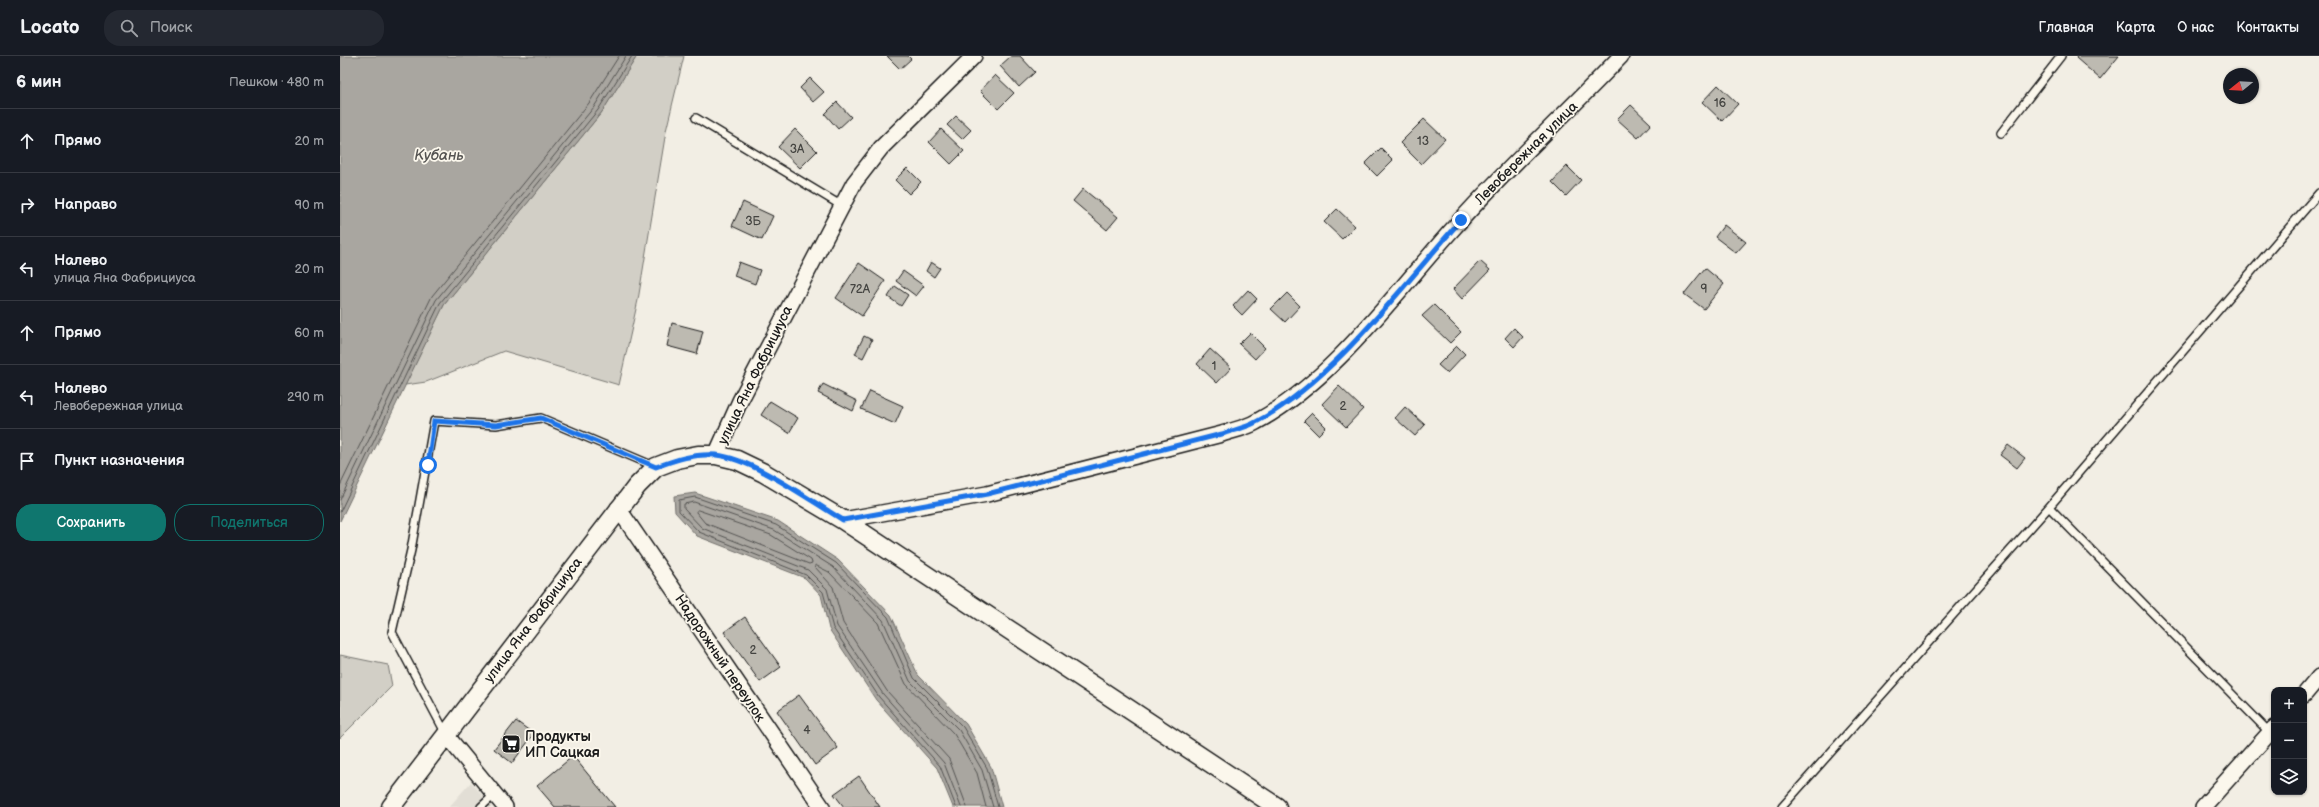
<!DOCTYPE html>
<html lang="ru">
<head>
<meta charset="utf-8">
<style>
	body { margin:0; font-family:"Balsamiq Sans",sans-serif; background:#242831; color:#f1f3f6 }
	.controls { position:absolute; right:12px; bottom:12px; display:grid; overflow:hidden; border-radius:8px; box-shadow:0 1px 3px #0004 }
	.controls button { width:36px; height:36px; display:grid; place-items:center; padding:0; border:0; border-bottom:1px solid #363941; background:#171b24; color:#f1f3f6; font:20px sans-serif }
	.compass { position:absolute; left:1883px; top:12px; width:36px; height:36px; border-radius:50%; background:#171b24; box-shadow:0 1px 3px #0004; rotate:252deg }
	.stop { position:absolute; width:12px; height:12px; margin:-9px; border:3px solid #1a73e8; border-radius:50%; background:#fff }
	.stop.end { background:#1a73e8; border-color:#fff; box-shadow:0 1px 4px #0008 }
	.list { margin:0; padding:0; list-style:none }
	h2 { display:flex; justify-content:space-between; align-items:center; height:52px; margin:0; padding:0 16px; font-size:17px }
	h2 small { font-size:13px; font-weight:400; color:#9ea1a6 }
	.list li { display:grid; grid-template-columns:26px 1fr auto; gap:12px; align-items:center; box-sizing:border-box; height:64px; padding:0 16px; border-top:1px solid #363941 }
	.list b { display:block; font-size:15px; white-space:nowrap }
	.list p { margin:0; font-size:13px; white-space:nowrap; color:#9ea1a6 }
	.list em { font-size:13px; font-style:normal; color:#9ea1a6 }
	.actions { display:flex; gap:8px; padding:12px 16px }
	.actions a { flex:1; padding:9px 0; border:1px solid #0f766e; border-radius:16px; text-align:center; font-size:14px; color:#0f766e }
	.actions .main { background:#0f766e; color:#fff }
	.icon { flex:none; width:22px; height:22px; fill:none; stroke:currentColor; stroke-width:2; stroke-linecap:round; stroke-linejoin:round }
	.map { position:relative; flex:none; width:1979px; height:751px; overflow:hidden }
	header { display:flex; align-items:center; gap:24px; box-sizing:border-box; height:56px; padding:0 20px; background:#171b24; border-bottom:1px solid #363941 }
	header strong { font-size:19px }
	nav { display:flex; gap:22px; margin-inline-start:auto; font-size:14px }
	.search { width:280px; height:36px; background:#242831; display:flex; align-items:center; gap:10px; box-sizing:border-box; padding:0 14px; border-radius:16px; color:#9ea1a6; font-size:15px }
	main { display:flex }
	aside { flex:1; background:#171b24 }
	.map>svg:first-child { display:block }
	.built { fill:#e2ded5 }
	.green { fill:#d2cfc6; stroke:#777671 }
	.water { fill:#a9a6a0; stroke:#716f6b }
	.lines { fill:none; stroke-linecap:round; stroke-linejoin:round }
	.shore { stroke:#545351; stroke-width:1 }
	.building { fill:#bdbab1; stroke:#1c1c1c }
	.service-casing { stroke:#1c1c1c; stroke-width:10 }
	.minor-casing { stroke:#1c1c1c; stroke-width:18 }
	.tertiary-casing { stroke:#1c1c1c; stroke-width:21 }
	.service { stroke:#fbf7ec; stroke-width:7 }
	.minor { stroke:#fbf7ec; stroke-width:15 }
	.tertiary { stroke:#fbf7ec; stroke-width:18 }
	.route { stroke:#1a73e8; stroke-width:5 }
	.labels { text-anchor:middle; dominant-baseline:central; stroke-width:3.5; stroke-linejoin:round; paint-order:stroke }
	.number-label { font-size:12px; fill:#444441 }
	.street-label { font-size:14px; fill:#1c1c1c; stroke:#fbf7ec }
	.poi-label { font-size:14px; font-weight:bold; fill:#1c1c1c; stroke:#fbf7ec; text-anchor:start }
	.water-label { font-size:15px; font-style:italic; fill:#545351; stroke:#fbf7ec }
</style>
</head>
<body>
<header>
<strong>Locato</strong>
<div class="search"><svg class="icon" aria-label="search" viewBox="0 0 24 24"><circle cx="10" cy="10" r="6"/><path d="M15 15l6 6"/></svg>Поиск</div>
<nav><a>Главная</a><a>Карта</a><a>О нас</a><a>Контакты</a></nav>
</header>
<main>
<aside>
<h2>6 мин<small>Пешком · 480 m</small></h2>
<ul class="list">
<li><svg class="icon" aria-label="ahead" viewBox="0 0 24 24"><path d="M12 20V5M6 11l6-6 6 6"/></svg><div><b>Прямо</b></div><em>20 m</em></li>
<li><svg class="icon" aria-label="right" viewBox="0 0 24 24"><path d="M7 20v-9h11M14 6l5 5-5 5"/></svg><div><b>Направо</b></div><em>90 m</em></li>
<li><svg class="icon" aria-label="left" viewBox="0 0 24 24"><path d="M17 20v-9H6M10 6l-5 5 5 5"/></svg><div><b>Налево</b><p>улица Яна Фабрициуса</p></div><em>20 m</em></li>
<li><svg class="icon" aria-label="ahead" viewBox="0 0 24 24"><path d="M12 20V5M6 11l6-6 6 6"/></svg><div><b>Прямо</b></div><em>60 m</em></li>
<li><svg class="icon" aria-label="left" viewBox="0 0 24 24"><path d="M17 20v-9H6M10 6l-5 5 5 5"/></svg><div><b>Налево</b><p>Левобережная улица</p></div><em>290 m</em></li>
<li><svg class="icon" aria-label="arrive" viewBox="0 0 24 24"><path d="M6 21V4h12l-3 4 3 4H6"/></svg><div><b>Пункт назначения</b></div></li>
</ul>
<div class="actions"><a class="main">Сохранить</a><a>Поделиться</a></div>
</aside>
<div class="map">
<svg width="1979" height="751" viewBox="0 0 1979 751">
	<rect width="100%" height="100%" fill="#f2eee4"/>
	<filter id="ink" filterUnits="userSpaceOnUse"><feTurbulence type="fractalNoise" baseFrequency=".025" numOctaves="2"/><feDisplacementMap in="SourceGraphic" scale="8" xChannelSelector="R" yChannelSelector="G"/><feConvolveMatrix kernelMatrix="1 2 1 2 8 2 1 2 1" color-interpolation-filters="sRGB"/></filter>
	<g filter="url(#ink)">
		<!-- built -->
		<path class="built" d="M131 726 152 751H109Z"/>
		<!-- green -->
		<path class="green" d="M297 0H344L326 75 298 244 279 329 164 295 86 326 65 329 104 249 262 56Z
			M0 599 48 609 52 630 0 682Z"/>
		<!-- water -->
		<path class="water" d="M0 0H297L262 56 104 249 0 465Z
			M355 437 438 465 498 504 551 559 578 619 626 668 651 711 662 751H613L597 712 536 644 489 573 481 539 465 522 357 480 335 456 334 440Z"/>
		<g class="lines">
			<!-- shore -->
			<path class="shore" d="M0 430 92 240 249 47 279 0
				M0 444 96 244 254 51 286 0
				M358 454 431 479 471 504 472 507 469 508 365 467 356 456Z
				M0 456 100 247 258 54 292 0
				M616 751 600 710 539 641 493 572 483 536 466 519 359 476 339 455V444L355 441 436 469 496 507 548 561 574 622 623 671 647 712 658 751
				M621 751 604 707 543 638 497 570 487 533 468 514 362 472 344 453V448L354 446 434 474 493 511 543 564 570 625 619 674 642 714 653 751
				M627 751 609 703 547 635 503 567 493 531 475 511V509L489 516 538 567 566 628 614 678 637 717 646 751"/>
		</g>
		<!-- building -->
		<path class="building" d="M547 0H568L571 3 560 13Z
			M671 0H680L695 16 679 31 660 10Z
			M1737 0H1779L1760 23 1736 2Z
			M655 19 674 37 658 53 640 35Z
			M470 22 484 36 473 46 460 32Z
			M1378 29 1398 48 1382 65 1362 46Z
			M497 46 511 61 498 73 485 58Z
			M1291 49 1311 68 1298 82 1277 63Z
			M616 60 631 74 622 83 607 69Z
			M1084 63 1105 83 1081 108 1060 87Z
			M455 73 477 95 460 112 438 91Z
			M601 73 624 95 611 108 589 86Z
			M1041 92 1053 104 1037 120 1025 108Z
			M1227 110 1241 124 1226 140 1212 126Z
			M567 112 581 126 569 138 555 124Z
			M743 133 778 161 767 174 733 145Z
			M403 146 433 160 422 184 392 170Z
			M997 153 1015 170 1002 183 984 166Z
			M1384 169 1406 186 1396 197 1375 181Z
			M1140 205 1150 214 1122 243 1113 233Z
			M399 206 420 214 415 228 394 220Z
			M591 206 600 212 594 221 586 215Z
			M519 207 545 225 522 260 496 242Z
			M1365 212 1384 228 1364 253 1344 238Z
			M563 215 584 230 576 240 556 225Z
			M555 230 568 239 561 250 548 241Z
			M908 234 917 243 902 259 893 250Z
			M947 237 960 250 945 266 931 253Z
			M1094 249 1121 276 1110 287 1082 260Z
			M332 267 363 275 357 298 327 290Z
			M1174 272 1183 281 1174 291 1165 282Z
			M910 277 925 292 915 303 899 288Z
			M524 280 532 284 523 302 515 298Z
			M1117 290 1125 298 1107 317 1098 309Z
			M870 293 891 312 877 327 857 308Z
			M483 328 517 345 513 355 478 337Z
			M999 330 1023 353 1006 371 982 348Z
			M530 335 563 350 555 368 521 353Z
			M430 345 458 362 449 377 421 359Z
			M1065 351 1085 369 1075 380 1055 362Z
			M972 357 986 371 978 379 964 365Z
			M1668 389 1685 402 1677 412 1660 399Z
			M405 561 441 611 420 626 384 576Z
			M459 639 498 692 475 709 437 655Z
			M176 665 194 678 172 707 154 693Z
			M233 700 275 751H215L197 730Z
			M519 720 540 751H504L494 738Z"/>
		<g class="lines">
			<!-- service casing -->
			<g class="service-casing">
				<path id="service" d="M356 62 502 150
					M1661 77 1721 0
					M1709 451 1930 677
					M106 678 52 576 71 494 94 365 156 369 201 362 314 410
					M141 751 155 738
					M1442 751 1709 451 1979 137"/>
			</g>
			<!-- minor casing -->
			<g class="minor-casing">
				<path id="minor" d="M376 399 400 345 514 127 541 92 634 0
					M278 452 482 751
					M503 464 647 438 882 378C893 374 906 372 916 366 995 324 1060 230 1120 165 1171 108 1228 56 1281 0
					M1964 639 1979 621
					M106 679 165 751
					M1863 751 1934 672"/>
			</g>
			<!-- tertiary casing -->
			<g class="tertiary-casing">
				<path id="tertiary" d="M51 751 297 430 316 411 337 403 358 399H376L397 404 424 417 503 464 937 751"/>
			</g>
			<!-- service -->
			<use href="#service" class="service"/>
			<!-- minor -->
			<use href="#minor" class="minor"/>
			<!-- tertiary -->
			<use href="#tertiary" class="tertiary"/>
		</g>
	</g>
	<g class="lines" filter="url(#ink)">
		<!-- route -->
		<path class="route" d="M88 409 94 365 156 369 201 362 316 411C335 404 355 397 376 399 414 403 469 444 503 464L647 438 882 378C893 374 906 372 916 366 992 326 1064 228 1121 164"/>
	</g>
	<!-- icons -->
	<defs>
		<g id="supermarket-square" transform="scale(1)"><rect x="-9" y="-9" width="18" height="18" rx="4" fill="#1c1c1c" stroke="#fbf7ec"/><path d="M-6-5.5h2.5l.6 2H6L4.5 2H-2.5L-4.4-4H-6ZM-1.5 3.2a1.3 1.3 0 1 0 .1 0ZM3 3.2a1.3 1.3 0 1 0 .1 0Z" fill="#fff"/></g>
	</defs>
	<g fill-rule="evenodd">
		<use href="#supermarket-square" x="171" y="688"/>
	</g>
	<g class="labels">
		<!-- number labels -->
		<g class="number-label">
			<text x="1380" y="47">16</text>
			<text x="1083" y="85">13</text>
			<text x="457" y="93">3А</text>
			<text x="413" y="165">3Б</text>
			<text x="520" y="233">72А</text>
			<text x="1364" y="233">9</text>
			<text x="874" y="310">1</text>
			<text x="1003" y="350">2</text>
			<text x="413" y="594">2</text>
			<text x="467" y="674">4</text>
		</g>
		<!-- street labels -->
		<g class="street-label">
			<text transform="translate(1186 97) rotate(-45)">Левобережная улица</text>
			<text transform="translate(415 319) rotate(-64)">улица Яна Фабрициуса</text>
			<text transform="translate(193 564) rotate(-53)">улица Яна Фабрициуса</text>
			<text transform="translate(380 602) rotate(56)">Надорожный переулок</text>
		</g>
		<!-- poi labels -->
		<g class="poi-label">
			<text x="185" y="680">Продукты<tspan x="185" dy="16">ИП Сацкая</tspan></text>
		</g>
		<!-- water labels -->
		<g class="water-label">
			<text x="99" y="99">Кубань</text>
		</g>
	</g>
</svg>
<div class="controls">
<button>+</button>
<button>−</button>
<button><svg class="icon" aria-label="layers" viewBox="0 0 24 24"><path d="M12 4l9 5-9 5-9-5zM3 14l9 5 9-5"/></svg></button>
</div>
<svg class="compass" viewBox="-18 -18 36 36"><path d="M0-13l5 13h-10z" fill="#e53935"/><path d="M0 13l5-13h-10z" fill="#9ea1a6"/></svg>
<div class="stop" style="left:88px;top:409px"></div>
<div class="stop end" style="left:1121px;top:164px"></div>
</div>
</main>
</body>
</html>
